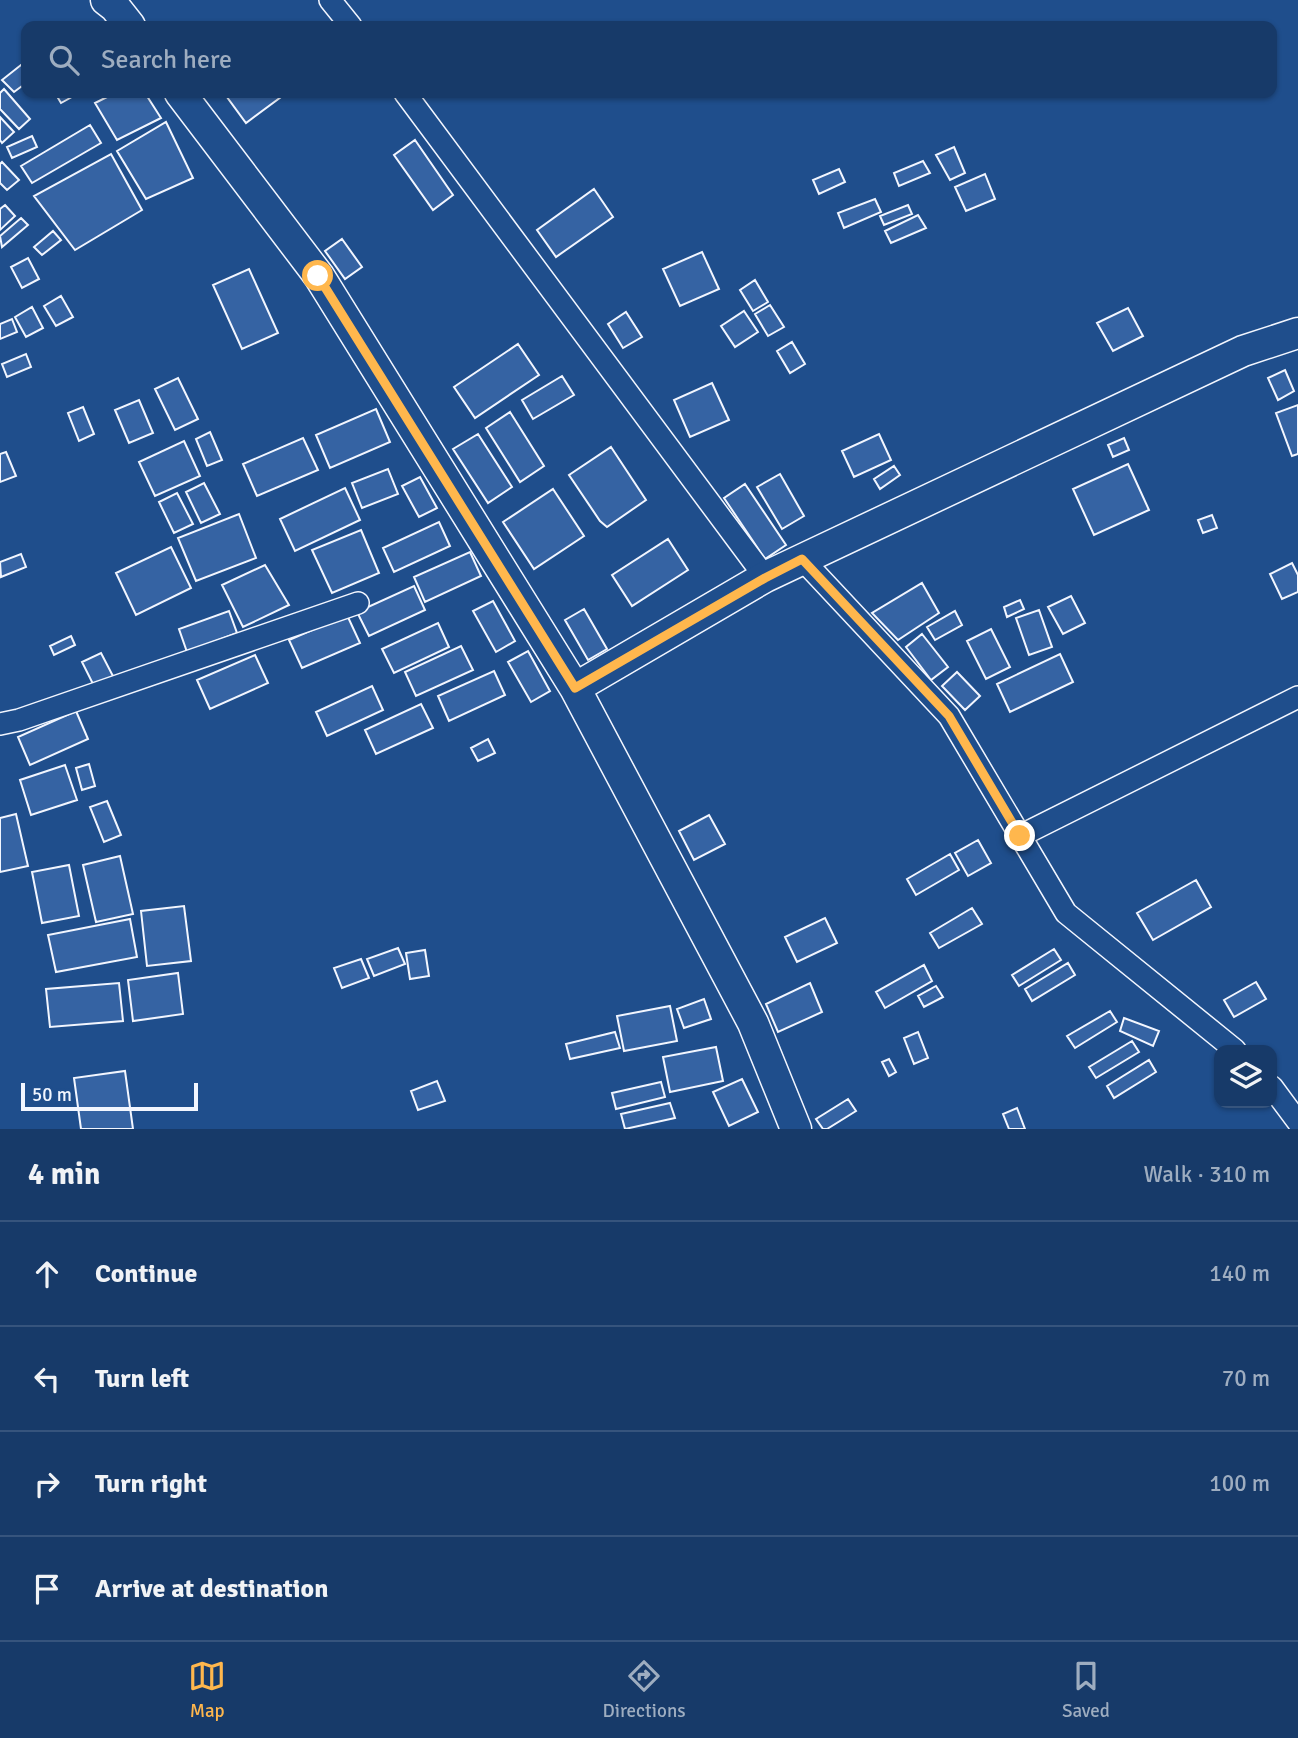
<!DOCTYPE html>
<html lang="en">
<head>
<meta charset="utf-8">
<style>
	body { margin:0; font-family:Signika,sans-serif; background:#244571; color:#f1f3f6 }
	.controls { position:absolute; right:21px; bottom:21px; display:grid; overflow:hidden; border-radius:14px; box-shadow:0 2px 5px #0004 }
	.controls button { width:63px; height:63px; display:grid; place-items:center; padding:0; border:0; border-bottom:2px solid #36547d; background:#173a69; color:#f1f3f6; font:35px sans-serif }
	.scale { position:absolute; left:21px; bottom:18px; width:177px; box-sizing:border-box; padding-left:7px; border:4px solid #f2f6ff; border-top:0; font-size:19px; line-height:24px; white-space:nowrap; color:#f2f6ff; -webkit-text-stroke:5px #1f4e8c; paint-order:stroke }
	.stop { position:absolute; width:21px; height:21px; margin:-16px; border:5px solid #ffb74d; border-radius:50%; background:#fff }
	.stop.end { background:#ffb74d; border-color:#fff; box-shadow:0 2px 7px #0008 }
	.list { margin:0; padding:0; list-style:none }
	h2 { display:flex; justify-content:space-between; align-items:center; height:91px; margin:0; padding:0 28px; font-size:30px }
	h2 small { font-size:23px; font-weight:400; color:#9eadc0 }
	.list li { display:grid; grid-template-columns:46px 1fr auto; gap:21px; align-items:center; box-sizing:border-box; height:105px; padding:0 28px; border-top:2px solid #36547d }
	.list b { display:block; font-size:26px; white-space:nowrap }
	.list em { font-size:23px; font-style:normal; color:#9eadc0 }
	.icon { flex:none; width:38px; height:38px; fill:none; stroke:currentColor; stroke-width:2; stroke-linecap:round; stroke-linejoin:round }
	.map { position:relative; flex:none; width:1298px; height:1129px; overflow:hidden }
	.search { position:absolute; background:#173a69; box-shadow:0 2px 5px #0004; left:21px; right:21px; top:21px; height:77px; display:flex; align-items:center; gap:18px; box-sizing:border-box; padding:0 24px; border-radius:14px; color:#9eadc0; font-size:26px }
	.sheet { height:511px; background:#173a69 }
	nav { display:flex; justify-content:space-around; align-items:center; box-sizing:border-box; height:98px; border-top:2px solid #36547d; background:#173a69; font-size:19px; color:#9eadc0 }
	nav a { display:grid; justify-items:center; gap:4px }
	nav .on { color:#ffb74d }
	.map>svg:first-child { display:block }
	.building { fill:#3563a3; stroke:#f2f6ff; stroke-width:2 }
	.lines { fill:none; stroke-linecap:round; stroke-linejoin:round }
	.minor-casing { stroke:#f2f6ff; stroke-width:24 }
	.secondary-casing { stroke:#f2f6ff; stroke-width:33 }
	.minor { stroke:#1f4e8c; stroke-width:21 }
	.secondary { stroke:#1f4e8c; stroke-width:30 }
	.route { stroke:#ffb74d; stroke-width:9 }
</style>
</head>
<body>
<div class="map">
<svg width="1298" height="1129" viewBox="0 0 1298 1129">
	<rect width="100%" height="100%" fill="#1f4e8c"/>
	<!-- building -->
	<path class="building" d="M26 61V83L14 92 2 80Z
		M4 89 30 119 19 129 0 109V93Z
		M55 93H79L61 103Z
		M115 93H145L161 118 117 140 95 103Z
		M224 93H278L281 97 246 123Z
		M0 117 14 132 2 143 0 140Z
		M166 122 193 178 146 199 117 151Z
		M90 125 101 143 32 183 21 166Z
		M32 136 37 147 12 158 7 147Z
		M415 140 453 195 433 210 394 155Z
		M954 147 965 173 950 180 936 155Z
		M111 154 142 210 75 250 34 196Z
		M923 161 930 173 899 186 894 173Z
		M2 162 19 180 7 190 0 183V164Z
		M839 169 845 182 819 194 813 180Z
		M985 174 995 199 966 211 955 187Z
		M594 189 613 217 556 257 537 230Z
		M875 199 881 212 844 228 838 213Z
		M5 205 15 216 0 230V209Z
		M908 205 912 214 884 225 880 216Z
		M918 215 926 228 891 243 885 231Z
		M21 218 28 225 2 247 0 236Z
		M53 231 61 240 42 255 34 247Z
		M342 239 362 267 345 279 325 251Z
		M702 252 719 289 680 306 663 269Z
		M28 258 39 279 22 288 11 267Z
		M249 269 278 333 242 349 213 285Z
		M755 280 768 302 753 311 740 290Z
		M61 296 73 317 56 326 44 306Z
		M770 305 784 327 768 336 755 314Z
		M32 307 43 328 26 337 15 317Z
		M1128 308 1143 336 1113 351 1097 323Z
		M744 311 758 332 735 347 721 326Z
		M626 312 642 337 623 348 608 324Z
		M12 319 17 332 0 339V324Z
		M792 342 805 364 790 373 777 351Z
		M518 344 539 375 475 418 454 387Z
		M26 354 31 367 7 377 2 364Z
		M1285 370 1294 391 1278 400 1268 378Z
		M562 376 574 395 533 419 522 400Z
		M178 378 198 419 175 430 155 389Z
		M712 383 729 420 690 437 674 400Z
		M139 400 153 433 129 443 115 410Z
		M1298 405V454L1292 456 1276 413Z
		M83 407 94 434 79 441 68 413Z
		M376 409 390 442 330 468 316 435Z
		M510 412 544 466 520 482 486 428Z
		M210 432 222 460 207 466 196 439Z
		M478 434 512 487 488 503 453 449Z
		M879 434 891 460 854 477 842 451Z
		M303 438 318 470 257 496 243 464Z
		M1124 438 1129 450 1113 457 1108 445Z
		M184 441 200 476 155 496 139 462Z
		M611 447 646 500 607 527 600 521 569 475Z
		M6 452 16 476 0 482V454Z
		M1128 464 1149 510 1094 535 1073 489Z
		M894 466 900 475 880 489 874 479Z
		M388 469 398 494 362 508 352 483Z
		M780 474 804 516 782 529 757 487Z
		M420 477 437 508 419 517 402 486Z
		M204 483 220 514 201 523 186 492Z
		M745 484 786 545 765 559 724 498Z
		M345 488 360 520 295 551 280 519Z
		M553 489 584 536 534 569 503 522Z
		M177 493 193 524 174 533 159 502Z
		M239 514 256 558 196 581 178 538Z
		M1212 515 1217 528 1203 533 1198 520Z
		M439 522 450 546 394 572 383 548Z
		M361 530 379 573 332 593 312 550Z
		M668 539 688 570 632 606 612 575Z
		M171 547 191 588 136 615 116 573Z
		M470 552 481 576 425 602 414 577Z
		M21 554 26 567 1 577 0 562Z
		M1292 563 1298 575V592L1282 599 1270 574Z
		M265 565 289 605 243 627 222 585Z
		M922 583 939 613 898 640 872 613Z
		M414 586 425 610 369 636 357 612Z
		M1071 596 1085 623 1063 634 1048 607Z
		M1020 600 1024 609 1007 617 1004 607Z
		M493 601 515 641 496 652 473 611Z
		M584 609 607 649 588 660 565 620Z
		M1039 610 1052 647 1029 655 1016 618Z
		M229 611 237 633 187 652 179 629Z
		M955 611 962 625 935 640 927 627Z
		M347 615 360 643 302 668 289 640Z
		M438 623 449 647 394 673 382 649Z
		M991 629 1010 667 986 679 967 641Z
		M922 634 948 667 931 680 906 647Z
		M71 636 75 645 54 655 50 646Z
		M461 646 473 670 416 696 405 672Z
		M528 651 550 691 531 702 508 662Z
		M101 653 114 678 95 688 82 662Z
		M1060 654 1073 682 1010 712 997 684Z
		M255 655 268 683 210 709 197 680Z
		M494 671 505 695 449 721 438 696Z
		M957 672 980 696 965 710 942 686Z
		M372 686 383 710 327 736 316 712Z
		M421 704 433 728 376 754 365 730Z
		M76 711 88 739 30 765 18 737Z
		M488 739 495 753 478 761 471 748Z
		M89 764 95 786 82 790 76 768Z
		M65 765 77 800 31 815 20 780Z
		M107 801 121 835 104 842 90 807Z
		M16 814 28 866 0 872V818Z
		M709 815 725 844 694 860 679 831Z
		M978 840 991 863 968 876 955 853Z
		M950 854 959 870 916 895 907 879Z
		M120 856 133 914 96 922 83 865Z
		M69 865 79 916 42 923 32 872Z
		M1196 880 1211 907 1153 940 1137 913Z
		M184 906 191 961 147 966 141 911Z
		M972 908 982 924 939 948 930 933Z
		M825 918 837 943 797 962 785 937Z
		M130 919 137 957 56 972 48 935Z
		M398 948 405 964 374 976 367 959Z
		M1054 949 1061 960 1019 986 1012 975Z
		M425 950 429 976 410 979 406 953Z
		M361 959 369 978 342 988 334 968Z
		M1068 963 1075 975 1032 1001 1025 989Z
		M924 965 932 981 885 1008 876 992Z
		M178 973 183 1014 133 1021 128 980Z
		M1256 982 1266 999 1234 1017 1224 1000Z
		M119 983 123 1021 50 1027 46 989Z
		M810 983 822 1012 778 1032 766 1004Z
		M936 986 943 997 924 1007 918 996Z
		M704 999 711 1019 684 1028 677 1009Z
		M670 1006 677 1041 624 1051 617 1016Z
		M1110 1011 1117 1022 1075 1048 1067 1036Z
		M1124 1018 1159 1031 1153 1046 1120 1031Z
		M615 1032 620 1048 570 1059 566 1044Z
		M918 1032 928 1058 914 1064 904 1038Z
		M1132 1041 1139 1052 1096 1078 1089 1067Z
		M716 1047 723 1081 670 1092 663 1057Z
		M889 1059 896 1072 889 1076 882 1062Z
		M1149 1060 1156 1072 1114 1098 1107 1086Z
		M125 1071 133 1129H81L74 1078Z
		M742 1079 758 1112 729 1126 713 1092Z
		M437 1081 445 1101 418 1110 411 1091Z
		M661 1082 665 1097 616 1109 612 1093Z
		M848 1099 856 1111 827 1129H823L816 1119Z
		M670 1103 675 1118 625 1129 621 1114Z
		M1017 1108 1025 1129H1009L1003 1114Z"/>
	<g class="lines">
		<!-- minor casing -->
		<g class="minor-casing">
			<path id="minor" d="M330 0 351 26
				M405 93 765 577
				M802 559 949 716 1066 913 1235 1050
				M0 724 19 720 358 603
				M1020 836 1298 697
				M1272 1087 1298 1122"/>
		</g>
		<!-- secondary casing -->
		<g class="secondary-casing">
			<path id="secondary" d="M106 0 115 7 130 26
				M180 93 319 276 575 688
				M796 1129 753 1023 575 688 765 577 1243 351 1298 333"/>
		</g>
		<!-- minor -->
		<use href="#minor" class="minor"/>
		<!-- secondary -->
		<use href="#secondary" class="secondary"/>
	</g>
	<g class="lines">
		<!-- route -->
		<path class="route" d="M318 276 575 688 765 578 802 559 949 716 1020 836"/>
	</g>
</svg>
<div class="controls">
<button><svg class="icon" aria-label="layers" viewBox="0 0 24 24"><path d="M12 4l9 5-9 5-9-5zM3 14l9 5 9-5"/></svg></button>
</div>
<div class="scale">50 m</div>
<div class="stop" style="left:318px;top:276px"></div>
<div class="stop end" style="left:1020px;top:836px"></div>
<div class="search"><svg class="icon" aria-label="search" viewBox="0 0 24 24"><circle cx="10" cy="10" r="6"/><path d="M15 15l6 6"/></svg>Search here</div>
</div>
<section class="sheet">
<h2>4 min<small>Walk · 310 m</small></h2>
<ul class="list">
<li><svg class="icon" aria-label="ahead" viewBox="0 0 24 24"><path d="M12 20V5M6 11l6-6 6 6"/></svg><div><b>Continue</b></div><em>140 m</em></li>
<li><svg class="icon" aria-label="left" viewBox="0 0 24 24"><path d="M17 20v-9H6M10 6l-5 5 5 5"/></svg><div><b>Turn left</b></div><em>70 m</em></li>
<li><svg class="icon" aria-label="right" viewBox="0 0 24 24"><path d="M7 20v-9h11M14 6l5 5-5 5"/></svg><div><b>Turn right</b></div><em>100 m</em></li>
<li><svg class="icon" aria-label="arrive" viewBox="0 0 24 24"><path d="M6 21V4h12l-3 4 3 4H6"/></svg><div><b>Arrive at destination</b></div></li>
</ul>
</section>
<nav>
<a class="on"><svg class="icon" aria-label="map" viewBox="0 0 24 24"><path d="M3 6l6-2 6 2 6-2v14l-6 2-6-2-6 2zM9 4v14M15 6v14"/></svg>Map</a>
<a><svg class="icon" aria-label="directions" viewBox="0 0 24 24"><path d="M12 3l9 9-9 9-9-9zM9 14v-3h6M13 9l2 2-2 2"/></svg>Directions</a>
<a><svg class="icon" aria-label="saved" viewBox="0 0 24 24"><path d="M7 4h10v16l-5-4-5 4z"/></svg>Saved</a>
</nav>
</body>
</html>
